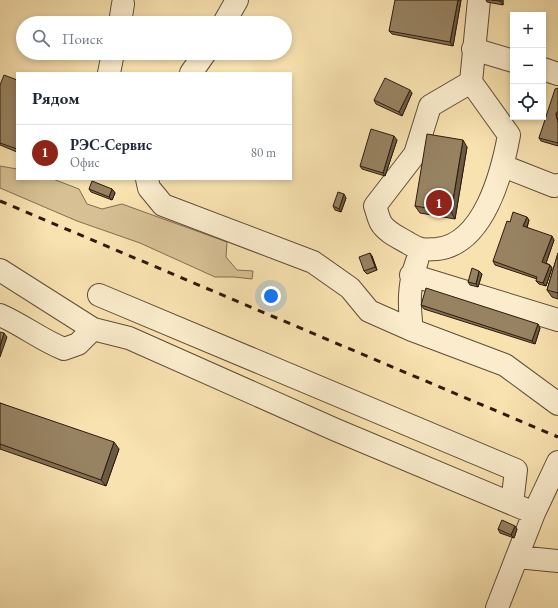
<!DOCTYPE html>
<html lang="ru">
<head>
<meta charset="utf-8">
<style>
	body { margin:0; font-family:"EB Garamond",serif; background:#f6f6f7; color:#1f2937 }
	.controls { position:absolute; right:12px; top:12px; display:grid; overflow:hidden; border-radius:0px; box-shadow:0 2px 6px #0003 }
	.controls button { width:36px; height:36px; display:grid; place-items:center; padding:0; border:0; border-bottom:1px solid #e0e1e3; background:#fff; color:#1f2937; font:20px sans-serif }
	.you { position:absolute; left:271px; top:296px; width:14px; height:14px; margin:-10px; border:3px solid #fff; border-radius:50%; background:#1a73e8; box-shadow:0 0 0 6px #1a73e833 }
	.badge { display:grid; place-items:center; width:26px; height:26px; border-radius:50%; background:#8f2418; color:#fff; font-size:13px; font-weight:700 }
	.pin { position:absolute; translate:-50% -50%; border:2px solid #fff; box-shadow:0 1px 4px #0006 }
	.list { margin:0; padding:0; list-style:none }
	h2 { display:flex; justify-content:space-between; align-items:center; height:52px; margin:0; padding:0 16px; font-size:17px }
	h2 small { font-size:13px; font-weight:400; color:#747a83 }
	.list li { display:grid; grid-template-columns:26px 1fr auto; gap:12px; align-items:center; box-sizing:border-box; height:56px; padding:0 16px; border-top:1px solid #e0e1e3 }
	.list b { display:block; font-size:15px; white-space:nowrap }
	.list p { margin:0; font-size:13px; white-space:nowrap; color:#747a83 }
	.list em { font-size:13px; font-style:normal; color:#747a83 }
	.icon { flex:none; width:22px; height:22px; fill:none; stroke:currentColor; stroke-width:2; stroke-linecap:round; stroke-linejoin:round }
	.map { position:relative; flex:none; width:558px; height:608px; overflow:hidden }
	.search { position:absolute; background:#fff; box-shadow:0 2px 6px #0003; left:16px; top:16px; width:276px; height:44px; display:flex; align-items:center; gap:10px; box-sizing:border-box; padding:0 14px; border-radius:22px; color:#747a83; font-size:15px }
	.panel { position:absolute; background:#fff; box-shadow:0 2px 6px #0003; left:16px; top:72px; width:276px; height:108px; border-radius:0px }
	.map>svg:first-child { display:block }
	.green { fill:#d6c094; stroke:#826e50 }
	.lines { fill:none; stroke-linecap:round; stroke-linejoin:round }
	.minor-casing { stroke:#604d36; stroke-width:24 }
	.minor { stroke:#faeccc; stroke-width:22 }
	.rail { stroke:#2e1b0d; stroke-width:3; stroke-dasharray:7 7; stroke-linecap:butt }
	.wall { fill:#827054; stroke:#2e1b0d }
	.shaded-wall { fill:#6a5b45; stroke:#2e1b0d }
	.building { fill:#978262; stroke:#2e1b0d }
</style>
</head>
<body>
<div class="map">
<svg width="558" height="608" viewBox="0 0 558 608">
	<rect width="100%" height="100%" fill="#f8e2b0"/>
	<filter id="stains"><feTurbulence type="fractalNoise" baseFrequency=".005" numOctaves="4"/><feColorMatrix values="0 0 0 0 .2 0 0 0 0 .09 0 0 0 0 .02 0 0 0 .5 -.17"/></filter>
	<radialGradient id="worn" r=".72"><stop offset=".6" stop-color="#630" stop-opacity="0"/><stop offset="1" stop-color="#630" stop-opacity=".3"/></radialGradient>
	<!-- green -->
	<path class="green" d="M0 166 17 169V179H53L79 189 87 204 102 209 122 204 227 242 226 257 237 270 253 271 252 279 234 277H215L140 243 77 221 0 188Z"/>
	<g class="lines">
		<!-- minor casing -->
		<g class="minor-casing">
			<path id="minor" d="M120 23 123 4
				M224 23 237 0
				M473 49 513 61
				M543 69 558 74
				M109 73 113 53
				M191 73 205 53
				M471 82 430 106 415 154 375 206C377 211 378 218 381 223 386 232 400 238 408 243 420 250 423 250 437 249 484 244 502 173 509 135L471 82 479 0
				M503 166 554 186 558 185
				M147 179 149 188 163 205 313 262 350 288 369 311 412 330 505 365 558 404
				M0 270 93 329 129 338 336 430 534 513
				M411 275 558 320
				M99 295 516 470 512 504
				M0 315C23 325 41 340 64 349L78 344 93 329
				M412 330C409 306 408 285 417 261
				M517 557 558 561
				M497 608 534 513 558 462"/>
		</g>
		<!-- minor -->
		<use href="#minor" class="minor"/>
		<!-- rail -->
		<path class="rail" d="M0 201 558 437"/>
	</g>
	<!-- wall -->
	<path class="wall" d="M461 0 453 46 392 34 389 31Z
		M486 0H503V5L487 2Z
		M17 80V152L0 145V85Z
		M558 88V146L541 141 539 138Z
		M412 93 402 116 376 104 374 100Z
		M397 140 385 176 362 169 360 166Z
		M467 147 455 219 420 213 415 206Z
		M89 189H112L115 193 112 200 91 192Z
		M346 198 341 212 335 210 333 206Z
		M529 220 527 228 554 240 546 263 550 265 552 268 546 286 539 284 536 281 537 279 495 265 493 261Z
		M558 253V299L552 297 547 290Z
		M372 256 377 270 367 274 364 271Z
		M479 271 482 274 478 287 470 285 468 282Z
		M421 305 540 328 535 344 424 309Z
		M0 403 119 449 106 486 0 449Z
		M498 529H517L514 538 500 533Z"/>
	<!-- shaded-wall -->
	<path class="shaded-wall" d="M458 0H461L453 46 450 42Z
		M500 0H503V5L500 1Z
		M410 90 412 93 402 116 399 112Z
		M394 136 397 140 385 176 383 173Z
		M463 140 467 147 455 219 451 212Z
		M112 189 115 193 112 200 109 197Z
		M344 194 346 198 341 212 339 209Z
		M527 217 529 220 526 230 523 226Z
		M552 236 554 240 545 266 542 262Z
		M370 253 372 256 377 270 375 267Z
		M550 265 552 268 546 286 543 283Z
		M479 271 482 274 478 287 476 284Z
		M538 324 540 328 535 344 532 341Z
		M4 333 7 337 0 357V346Z
		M114 442 119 449 106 486 101 480Z
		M515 526 517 529 514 538 511 535Z"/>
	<!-- building -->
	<path class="building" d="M395 0H458L450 42 389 31Z
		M492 0H500V1Z
		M4 75 17 80V149L0 143V85Z
		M385 78 410 90 399 112 374 100Z
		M558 88V111L556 114 558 122V143L539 138 555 89Z
		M558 111V122L556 114Z
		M371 129 394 136 383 173 360 166Z
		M427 134 463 140 451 212 415 206Z
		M92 181 112 189 109 197 89 189Z
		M338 192 344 194 339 209 333 206Z
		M513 212 527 217 523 226 552 236 542 262 550 265 543 283 536 281 537 277 493 261 507 221 510 222Z
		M370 253 375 267 364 271 359 257Z
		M558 253V293L547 290Z
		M472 268 479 271 476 284 468 282Z
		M426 288 538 324 532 341 421 305Z
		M0 332 4 333 0 346Z
		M0 403 114 442 101 480 0 444Z
		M502 520 515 526 511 535 498 529Z"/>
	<rect width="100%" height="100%" filter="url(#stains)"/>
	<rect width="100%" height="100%" fill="url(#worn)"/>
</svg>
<div class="controls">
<button>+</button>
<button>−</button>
<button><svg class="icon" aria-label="locate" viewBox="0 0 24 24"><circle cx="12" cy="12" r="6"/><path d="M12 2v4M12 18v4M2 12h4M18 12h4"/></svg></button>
</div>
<div class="you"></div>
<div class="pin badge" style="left:439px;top:203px">1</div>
<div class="search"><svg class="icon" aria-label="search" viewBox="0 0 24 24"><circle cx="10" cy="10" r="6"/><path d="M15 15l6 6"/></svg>Поиск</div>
<section class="panel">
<h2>Рядом<small></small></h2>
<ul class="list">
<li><span class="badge">1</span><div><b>РЭС-Сервис</b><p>Офис</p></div><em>80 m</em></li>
</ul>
</section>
</div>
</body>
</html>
